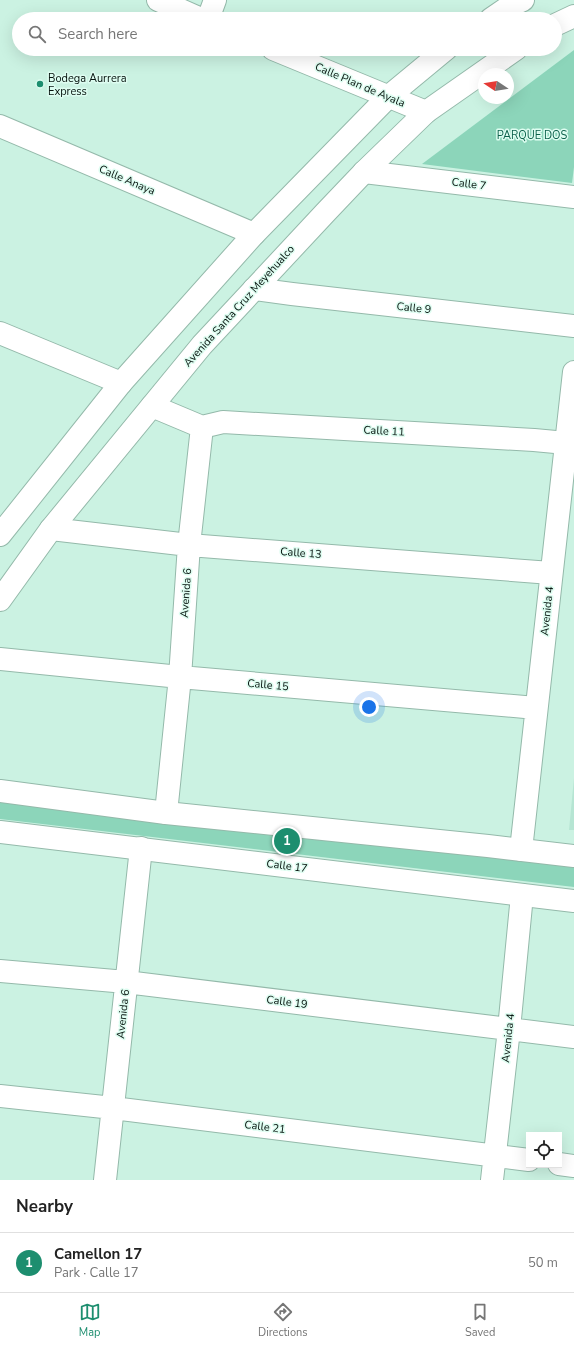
<!DOCTYPE html>
<html lang="en">
<head>
<meta charset="utf-8">
<style>
	body { margin:0; font-family:"Nunito Sans",sans-serif; background:#f6f6f6; color:#222 }
	.controls { position:absolute; right:12px; bottom:12px; display:grid; overflow:hidden; border-radius:0px; box-shadow:0 4px 16px #0002 }
	.controls button { width:36px; height:36px; display:grid; place-items:center; padding:0; border:0; border-bottom:1px solid #e0e0e0; background:#fff; color:#222; font:20px sans-serif }
	.compass { position:absolute; left:478px; top:68px; width:36px; height:36px; border-radius:50%; background:#fff; box-shadow:0 4px 16px #0002; rotate:282deg }
	.you { position:absolute; left:369px; top:707px; width:14px; height:14px; margin:-10px; border:3px solid #fff; border-radius:50%; background:#1a73e8; box-shadow:0 0 0 6px #1a73e833 }
	.badge { display:grid; place-items:center; width:26px; height:26px; border-radius:50%; background:#1d8e6f; color:#fff; font-size:13px; font-weight:700 }
	.pin { position:absolute; translate:-50% -50%; border:2px solid #fff; box-shadow:0 1px 4px #0006 }
	.list { margin:0; padding:0; list-style:none }
	h2 { display:flex; justify-content:space-between; align-items:center; height:52px; margin:0; padding:0 16px; font-size:17px }
	h2 small { font-size:13px; font-weight:400; color:#767676 }
	.list li { display:grid; grid-template-columns:26px 1fr auto; gap:12px; align-items:center; box-sizing:border-box; height:60px; padding:0 16px; border-top:1px solid #e0e0e0 }
	.list b { display:block; font-size:15px; white-space:nowrap }
	.list p { margin:0; font-size:13px; white-space:nowrap; color:#767676 }
	.list em { font-size:13px; font-style:normal; color:#767676 }
	.icon { flex:none; width:22px; height:22px; fill:none; stroke:currentColor; stroke-width:2; stroke-linecap:round; stroke-linejoin:round }
	.map { position:relative; flex:none; width:574px; height:1180px; overflow:hidden }
	.search { position:absolute; background:#fff; box-shadow:0 4px 16px #0002; left:12px; right:12px; top:12px; height:44px; display:flex; align-items:center; gap:10px; box-sizing:border-box; padding:0 14px; border-radius:22px; color:#767676; font-size:15px }
	.sheet { height:112px; background:#fff }
	nav { display:flex; justify-content:space-around; align-items:center; box-sizing:border-box; height:56px; border-top:1px solid #e0e0e0; background:#fff; font-size:11px; color:#767676 }
	nav a { display:grid; justify-items:center; gap:2px }
	nav .on { color:#1d8e6f }
	.map>svg:first-child { display:block }
	.built { fill:#b6e5d3 }
	.green { fill:#8cd5ba }
	.lines { fill:none; stroke-linecap:round; stroke-linejoin:round }
	.street-casing { stroke:#94b9aa; stroke-width:24 }
	.secondary-casing { stroke:#94b9aa; stroke-width:24 }
	.street { stroke:#fff; stroke-width:22 }
	.secondary { stroke:#fff; stroke-width:22 }
	.poi-dot { fill:#1d8e6f; stroke:#defdf1; stroke-width:1.5 }
	.labels { text-anchor:middle; dominant-baseline:central; stroke-width:3; stroke-linejoin:round; paint-order:stroke }
	.poi-label { font-size:11px; fill:#05120d; stroke:#defdf1; text-anchor:start }
	.street-label { font-size:11px; fill:#05120d; stroke:#defdf1 }
	.park-label { font-size:11px; fill:#0c614b; stroke:#defdf1 }
</style>
</head>
<body>
<div class="map">
<svg width="574" height="1180" viewBox="0 0 574 1180">
	<rect width="100%" height="100%" fill="#cbf2e2"/>
	<!-- built -->
	<path class="built" d="M574 778V830H569Z"/>
	<!-- green -->
	<path class="green" d="M574 50V167L572 183 422 164Z
		M0 796 574 863V887L0 819Z"/>
	<g class="lines">
		<!-- street casing -->
		<g class="street-casing">
			<path id="street" d="M158 0 201 19
				M208 19 215 0
				M273 49 426 112
				M0 126 254 234
				M364 172 574 197
				M254 289 292 294 574 326
				M0 333 121 383
				M152 406 202 427
				M202 427 223 422 534 440 566 443
				M51 529 189 545 551 573
				M0 659 180 677 536 708
				M166 813 180 677 189 545 202 427
				M521 850 574 372
				M0 971 126 982 574 1037
				M0 1096 113 1108 529 1160
				M559 1164 574 1166
				M105 1180 141 848
				M492 1180 509 1029 522 895"/>
		</g>
		<!-- secondary casing -->
		<g class="secondary-casing">
			<path id="secondary" d="M491 19 510 6 523 0
				M555 25 574 16
				M0 535 121 383 254 234 388 97 446 49
				M0 600 51 529 202 345 325 213 364 172 426 112 516 49
				M0 791 166 813 488 846 574 856
				M0 832 574 901"/>
		</g>
		<!-- street -->
		<use href="#street" class="street"/>
		<!-- secondary -->
		<use href="#secondary" class="secondary"/>
	</g>
	<!-- markers -->
	<circle class="poi-dot" cx="40" cy="84" r="4"/>
	<g class="labels">
		<!-- poi labels -->
		<g class="poi-label">
			<text x="48" y="78">Bodega Aurrera<tspan x="48" dy="13">Express</tspan></text>
		</g>
		<!-- street labels -->
		<g class="street-label">
			<text transform="translate(360 85) rotate(23)">Calle Plan de Ayala</text>
			<text transform="translate(127 180) rotate(23)">Calle Anaya</text>
			<text transform="translate(469 184) rotate(7)">Calle 7</text>
			<text transform="translate(239 306) rotate(-48)">Avenida Santa Cruz Meyehualco</text>
			<text transform="translate(414 308) rotate(6)">Calle 9</text>
			<text transform="translate(384 431) rotate(3)">Calle 11</text>
			<text transform="translate(301 553) rotate(4)">Calle 13</text>
			<text transform="translate(186 593) rotate(-86)">Avenida 6</text>
			<text transform="translate(547 611) rotate(-84)">Avenida 4</text>
			<text transform="translate(268 685) rotate(5)">Calle 15</text>
			<text transform="translate(287 866) rotate(7)">Calle 17</text>
			<text transform="translate(287 1002) rotate(7)">Calle 19</text>
			<text transform="translate(123 1014) rotate(-84)">Avenida 6</text>
			<text transform="translate(508 1038) rotate(-84)">Avenida 4</text>
			<text transform="translate(265 1127) rotate(7)">Calle 21</text>
		</g>
		<!-- park labels -->
		<g class="park-label">
			<text x="532" y="135">PARQUE DOS</text>
		</g>
	</g>
</svg>
<div class="controls">
<button><svg class="icon" aria-label="locate" viewBox="0 0 24 24"><circle cx="12" cy="12" r="6"/><path d="M12 2v4M12 18v4M2 12h4M18 12h4"/></svg></button>
</div>
<svg class="compass" viewBox="-18 -18 36 36"><path d="M0-13l5 13h-10z" fill="#e53935"/><path d="M0 13l5-13h-10z" fill="#767676"/></svg>
<div class="you"></div>
<div class="pin badge" style="left:287px;top:841px">1</div>
<div class="search"><svg class="icon" aria-label="search" viewBox="0 0 24 24"><circle cx="10" cy="10" r="6"/><path d="M15 15l6 6"/></svg>Search here</div>
</div>
<section class="sheet">
<h2>Nearby<small></small></h2>
<ul class="list">
<li><span class="badge">1</span><div><b>Camellon 17</b><p>Park · Calle 17</p></div><em>50 m</em></li>
</ul>
</section>
<nav>
<a class="on"><svg class="icon" aria-label="map" viewBox="0 0 24 24"><path d="M3 6l6-2 6 2 6-2v14l-6 2-6-2-6 2zM9 4v14M15 6v14"/></svg>Map</a>
<a><svg class="icon" aria-label="directions" viewBox="0 0 24 24"><path d="M12 3l9 9-9 9-9-9zM9 14v-3h6M13 9l2 2-2 2"/></svg>Directions</a>
<a><svg class="icon" aria-label="saved" viewBox="0 0 24 24"><path d="M7 4h10v16l-5-4-5 4z"/></svg>Saved</a>
</nav>
</body>
</html>
